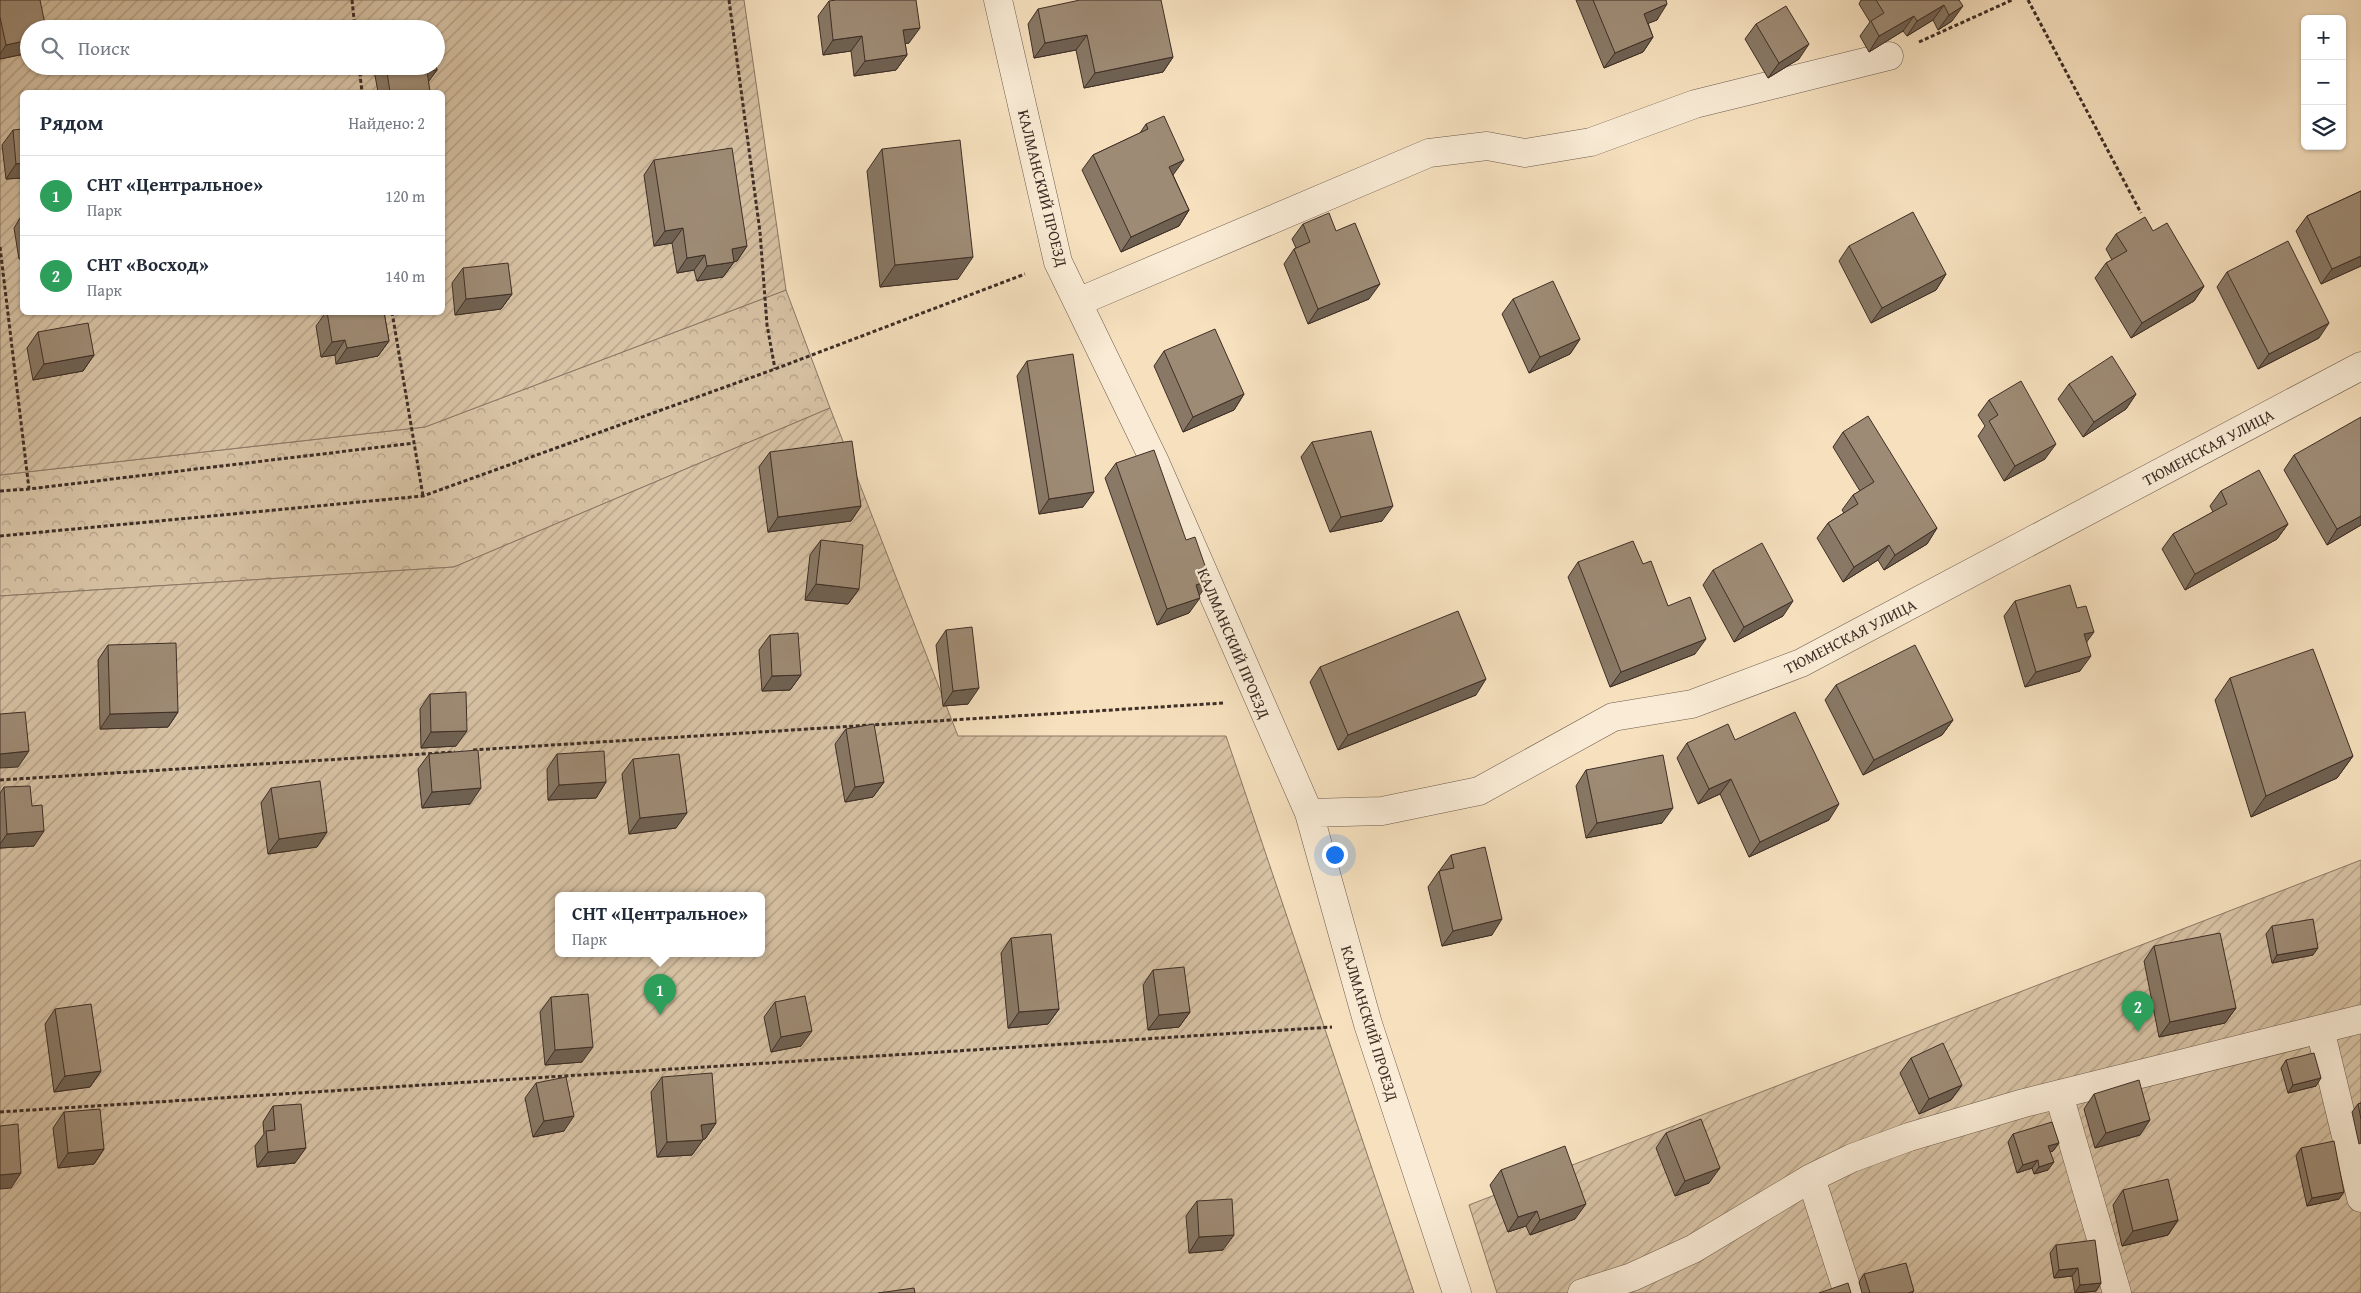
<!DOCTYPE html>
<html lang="ru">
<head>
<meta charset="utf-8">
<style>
	body { margin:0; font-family:"Gentium Book Plus",serif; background:#f6f6f7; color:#1f2937 }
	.controls { position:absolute; right:15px; top:15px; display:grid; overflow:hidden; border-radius:8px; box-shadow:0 1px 4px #0004 }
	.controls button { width:45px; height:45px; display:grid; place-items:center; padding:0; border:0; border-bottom:1px solid #e0e1e3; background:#fff; color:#1f2937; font:25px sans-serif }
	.you { position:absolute; left:1334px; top:854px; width:18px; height:18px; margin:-12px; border:4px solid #fff; border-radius:50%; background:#1a73e8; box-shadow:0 0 0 8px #1a73e833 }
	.badge { display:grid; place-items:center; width:32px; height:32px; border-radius:50%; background:#111827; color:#fff; font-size:16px; font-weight:700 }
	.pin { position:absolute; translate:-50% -41px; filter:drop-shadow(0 1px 2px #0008) }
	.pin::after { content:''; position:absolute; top:26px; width:18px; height:15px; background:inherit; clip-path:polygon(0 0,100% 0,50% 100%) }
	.popup { position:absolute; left:555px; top:892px; width:210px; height:65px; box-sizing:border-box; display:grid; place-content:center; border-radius:8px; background:#fff; filter:drop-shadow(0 1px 4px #0005); font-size:16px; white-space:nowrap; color:#747a83 }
	.popup b { font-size:19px; color:#1f2937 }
	.popup::after { content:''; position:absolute; left:50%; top:100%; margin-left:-10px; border:10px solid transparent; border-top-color:#fff }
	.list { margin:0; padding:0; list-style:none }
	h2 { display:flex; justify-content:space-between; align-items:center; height:65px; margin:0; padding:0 20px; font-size:21px }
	h2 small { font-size:16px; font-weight:400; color:#747a83 }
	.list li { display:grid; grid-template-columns:32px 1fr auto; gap:15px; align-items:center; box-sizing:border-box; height:80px; padding:0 20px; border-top:1px solid #e0e1e3 }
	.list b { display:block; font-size:19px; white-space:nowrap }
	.list p { margin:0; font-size:16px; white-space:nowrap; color:#747a83 }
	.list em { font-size:16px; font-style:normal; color:#747a83 }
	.icon { flex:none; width:28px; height:28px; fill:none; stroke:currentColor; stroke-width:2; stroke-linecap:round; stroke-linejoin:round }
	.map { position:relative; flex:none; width:2361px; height:1293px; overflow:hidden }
	.search { position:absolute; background:#fff; box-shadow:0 1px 4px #0004; left:20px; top:20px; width:425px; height:55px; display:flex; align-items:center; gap:12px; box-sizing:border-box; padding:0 18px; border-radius:28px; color:#747a83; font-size:19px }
	.panel { position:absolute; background:#fff; box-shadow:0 1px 4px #0004; left:20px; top:90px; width:425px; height:225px; border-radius:8px }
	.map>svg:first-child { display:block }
	.forest { fill:url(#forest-crowns); stroke:#8a7865 }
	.garden { fill:url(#garden-furrows); stroke:#8a7865; fill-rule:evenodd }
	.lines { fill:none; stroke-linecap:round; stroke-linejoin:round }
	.minor-casing { stroke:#6c5a4c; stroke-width:29 }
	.path { stroke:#3e2e26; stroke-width:3; stroke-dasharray:4 2.5; stroke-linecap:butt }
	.minor { stroke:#f9ebd5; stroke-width:28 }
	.wall { fill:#887865; stroke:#3e2e26 }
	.shaded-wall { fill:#6f6152; stroke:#3e2e26 }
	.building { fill:#9e8b75; stroke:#3e2e26 }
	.labels { text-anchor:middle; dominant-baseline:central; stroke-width:4.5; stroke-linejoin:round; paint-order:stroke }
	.street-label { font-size:16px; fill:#3e2e26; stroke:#f9ebd5 }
</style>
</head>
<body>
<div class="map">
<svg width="2361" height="1293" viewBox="0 0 2361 1293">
	<defs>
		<pattern id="forest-crowns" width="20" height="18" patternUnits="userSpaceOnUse" patternTransform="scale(1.25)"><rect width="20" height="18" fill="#d7c2a4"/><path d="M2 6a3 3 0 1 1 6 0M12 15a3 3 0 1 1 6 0" fill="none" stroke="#b09e85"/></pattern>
		<pattern id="garden-furrows" width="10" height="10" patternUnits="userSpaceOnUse" patternTransform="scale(1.25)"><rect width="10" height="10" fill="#d7c2a4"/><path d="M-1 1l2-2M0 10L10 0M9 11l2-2" fill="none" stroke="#b09e85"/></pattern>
	</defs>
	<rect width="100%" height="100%" fill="#f6e0be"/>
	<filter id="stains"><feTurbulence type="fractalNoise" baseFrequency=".004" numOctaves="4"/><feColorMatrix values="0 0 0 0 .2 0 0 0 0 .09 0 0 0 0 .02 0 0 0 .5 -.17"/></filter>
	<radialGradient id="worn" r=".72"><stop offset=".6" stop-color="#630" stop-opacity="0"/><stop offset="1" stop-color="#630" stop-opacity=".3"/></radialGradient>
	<!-- forest -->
	<path class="forest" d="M786 290 830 408 454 567 0 596V475L425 427Z"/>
	<!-- garden -->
	<path class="garden" d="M0 0H744L786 290 425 427 0 475ZM29 29H436V66H29ZM22 92H442V312H22Z
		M830 408 958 736H1226L1414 1293H0V596L454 567ZM559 896H761V954H559Z
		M2361 860V1293H1497L1469 1205Z"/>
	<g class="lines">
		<!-- minor casing -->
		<g class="minor-casing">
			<path id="minor" d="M998 0 1058 262 1155 462 1309 813 1368 1024 1457 1293
				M1078 302 1429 153 1487 146 1525 153 1591 142 1695 104 1889 56
				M1309 813 1382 811 1479 791 1613 717 1692 704 1801 663 2361 366
				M2320 1029 2361 1198
				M2059 1095 2117 1293
				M1811 1178 1848 1293
				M1582 1293 1632 1277 1693 1249 1811 1178 1852 1158 1909 1137 2024 1103 2361 1019"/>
		</g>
		<!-- path -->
		<path class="path" d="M352 0 355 29
			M729 0 760 232 767 325 775 369
			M2028 0 2141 213
			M1919 42 2012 0
			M359 66 362 92
			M0 247 29 489 414 443
			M392 312 423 496
			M0 491 29 489
			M0 536 423 496 775 369 1025 274
			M473 750 1223 703
			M0 780 455 752
			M0 1112 1332 1027"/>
		<!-- minor -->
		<use href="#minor" class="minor"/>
	</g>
	<!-- wall -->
	<path class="wall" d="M0 0 29 29V53L0 59Z
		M1576 0H1666L1657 20 1648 23 1653 37 1643 52 1604 68Z
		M1861 0H1959L1952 21 1938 30 1933 20 1907 36 1903 31 1869 52 1860 36 1870 22 1859 4Z
		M829 1 909 43H905L907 55 896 70 854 76 851 51 823 55 818 16Z
		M1038 9 1173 57 1163 72 1084 88 1076 50 1034 58 1028 24Z
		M1756 24 1799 59 1768 78 1745 39Z
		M377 66H436L437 70 428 82 430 92H378L374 70Z
		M1146 124 1173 175 1189 210 1179 226 1121 252 1082 170 1093 155 1140 133Z
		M13 130 22 178 6 179 2 145Z
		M882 149 958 279 880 287 867 171Z
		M654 160 747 246 737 261 734 262 723 277 697 281 694 270 677 273 672 243 654 246 644 175Z
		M2361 191V266L2321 284 2296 231 2307 216Z
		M22 215V259H19L14 228Z
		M1303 224 1369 299 1308 324 1284 264 1294 249 1296 248 1292 239Z
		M2116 234 2204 286 2194 301 2131 338 2095 278 2106 263 2112 260 2106 249Z
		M1849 246 1946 274 1936 290 1871 323 1839 261Z
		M463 268 512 294 501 309 455 315 452 283Z
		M2227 272 2319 338 2258 369 2217 287Z
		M1513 299 1580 339 1570 354 1529 373 1502 314Z
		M326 312H384L389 341 378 356 336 364 335 355 321 357 316 326Z
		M38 332 94 355 83 371 33 380 27 348Z
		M1164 351 1244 394 1234 410 1183 432 1154 366Z
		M1027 361 1083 507 1039 514 1017 376Z
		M2069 384 2136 394 2126 409 2083 437 2058 399Z
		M1989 400 2045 459 2004 481 1978 436 1985 426 1978 415Z
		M1843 432 1937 528 1927 544 1884 570 1878 560 1843 582 1817 538 1828 523 1844 513 1842 510 1853 495 1860 491 1833 447Z
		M1312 442 1382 521 1330 532 1301 457Z
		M770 452 861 506 851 521 768 532 759 467Z
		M2294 455 2361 525 2327 545 2284 470Z
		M1116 463 1199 596 1189 613 1157 625 1105 478Z
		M2221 491 2288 524 2277 539 2185 590 2162 549 2173 534 2213 512 2210 506Z
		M821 540 859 589 848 604 805 600 810 555Z
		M1578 562 1643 564 1668 606 1695 654 1610 687 1568 577Z
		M1713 570 1783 616 1734 642 1703 585Z
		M2015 601 2087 642 2080 671 2025 687 2004 616Z
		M946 630 968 704 943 706 936 645Z
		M770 635 801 675 790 690 762 691 759 650Z
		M108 645 178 712 168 727 100 729 98 660Z
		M1320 667 1476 695 1338 750 1310 682Z
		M2230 678 2353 756 2337 778 2251 817 2215 700Z
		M1836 685 1953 720 1942 735 1863 775 1825 700Z
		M430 694 456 746 421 748 420 709Z
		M846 729 884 782 873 797 845 802 835 744Z
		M1687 743 1829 820 1749 857 1720 794 1698 804 1677 758Z
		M429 754 470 804 422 808 418 769Z
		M557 754 606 782 596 798 548 800 547 769Z
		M633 759 676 828 629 834 622 774Z
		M1586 770 1662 823 1586 838 1576 786Z
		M4 787 32 806 34 846 0 848V793Z
		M271 788 327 832 317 847 268 854 261 803Z
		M1451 855 1492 935 1442 946 1428 887 1439 871H1441L1440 870Z
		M2272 926 2313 955 2272 963 2266 934Z
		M1011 938 1059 1009 1048 1024 1008 1028 1001 953Z
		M2154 946 2236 1008 2225 1023 2159 1037 2144 961Z
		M1153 970 1190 1012 1179 1027 1148 1030 1143 985Z
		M551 997 582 1062 545 1065 540 1012Z
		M775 1002 801 1046 771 1052 764 1017Z
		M55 1009 101 1071 90 1087 54 1092 45 1024Z
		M1911 1058 1962 1085 1951 1100 1919 1114 1900 1073Z
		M2286 1060 2316 1086 2288 1093 2281 1068Z
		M662 1077 716 1123 705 1139H703L692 1155 657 1157 651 1092Z
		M536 1083 564 1131 533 1137 525 1098Z
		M2094 1094 2140 1135 2095 1148 2084 1109Z
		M2361 1103V1143L2359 1144 2352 1112 2358 1104Z
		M273 1106 295 1163 257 1167 255 1146 264 1134 263 1122Z
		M64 1112 104 1149 94 1164 58 1168 53 1128Z
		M1666 1133 1709 1183 1675 1196 1656 1148Z
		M2013 1134 2059 1143 2053 1151 2050 1152 2048 1170 2034 1174 2032 1168 2017 1173 2008 1142Z
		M2301 1148 2339 1199 2307 1206 2296 1156Z
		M1501 1170 1575 1219 1530 1235 1526 1226 1508 1232 1490 1185Z
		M2123 1190 2178 1220 2168 1235 2122 1246 2113 1205Z
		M1197 1201 1223 1250 1189 1253 1186 1216Z
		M2056 1245 2101 1283 2096 1291 2075 1293 2072 1276 2054 1278 2050 1253Z
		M1864 1274 1914 1291 1912 1293H1862L1859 1282Z"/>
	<!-- shaded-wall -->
	<path class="shaded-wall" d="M1667 4 1657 20 1634 29 1644 14Z
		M1944 5 1933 20 1907 36 1917 21Z
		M1963 6 1952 21 1938 30 1949 15Z
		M1914 16 1903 31 1869 52 1879 36Z
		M920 28 909 43 893 45 903 30Z
		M1087 35 1076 50 1034 58 1045 43Z
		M862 36 851 51 823 55 833 40Z
		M1653 37 1643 52 1604 68 1615 53Z
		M29 40V53L0 59V54L6 45Z
		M1809 44 1799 59 1768 78 1779 63Z
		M907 55 896 70 854 76 865 61Z
		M1173 57 1163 72 1084 88 1095 73Z
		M437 70 426 85 427 71Z
		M1184 160 1173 175 1158 182 1169 167Z
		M22 163V178L6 179 16 164Z
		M1189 210 1179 226 1121 252 1131 237Z
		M683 228 672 243 654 246 665 231Z
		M747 246 737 261 721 264 732 249Z
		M705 255 694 270 677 273 687 258Z
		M2361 256V266L2321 284 2332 269Z
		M973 257 958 279 880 287 895 265Z
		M734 262 723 277 697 281 707 266Z
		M1946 274 1936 290 1871 323 1882 308Z
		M1380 284 1369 299 1308 324 1318 309Z
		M2204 286 2194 301 2131 338 2142 323Z
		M512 294 501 309 455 315 466 299Z
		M2329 323 2319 338 2258 369 2269 354Z
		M1580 339 1570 354 1529 373 1540 357Z
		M345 340 335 355 321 357 332 342Z
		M389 341 378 356 336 364 347 348Z
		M94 355 83 371 33 380 44 364Z
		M1244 394 1234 410 1183 432 1193 417Z
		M2136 394 2126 409 2083 437 2094 422Z
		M2056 444 2045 459 2004 481 2015 466Z
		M1094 492 1083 507 1039 514 1049 499Z
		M861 506 851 521 768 532 778 517Z
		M1393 506 1382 521 1330 532 1341 517Z
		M2361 516V525L2327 545 2337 529Z
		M2288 524 2277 539 2185 590 2195 574Z
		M1937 528 1927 544 1884 570 1895 555Z
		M1889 545 1878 560 1843 582 1854 567Z
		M1210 580 1199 596 1196 585Z
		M816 584 859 589 848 604 805 600Z
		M1200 598 1189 613 1157 625 1167 609Z
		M1793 601 1783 616 1734 642 1744 627Z
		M2094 632 2083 647 2084 634Z
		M1706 639 1695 654 1610 687 1621 672Z
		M2091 656 2080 671 2025 687 2036 672Z
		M801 675 790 690 762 691 772 676Z
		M1486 679 1476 695 1338 750 1348 735Z
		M979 688 968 704 943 706 953 691Z
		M178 712 168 727 100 729 110 714Z
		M1953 720 1942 735 1863 775 1874 760Z
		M467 731 456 746 421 748 431 732Z
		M29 751 18 767 0 768V754Z
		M2353 756 2337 778 2251 817 2266 796Z
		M1731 779 1720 794 1698 804 1709 789Z
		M606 782 596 798 548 800 559 785Z
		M884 782 873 797 845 802 855 787Z
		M481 788 470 804 422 808 432 792Z
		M1839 804 1829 820 1749 857 1760 842Z
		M1673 808 1662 823 1586 838 1597 823Z
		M687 813 676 828 629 834 640 818Z
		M44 831 34 846 0 848V844L7 834Z
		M327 832 317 847 268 854 279 839Z
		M1502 919 1492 935 1442 946 1453 931Z
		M2318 948 2313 955 2272 963 2277 955Z
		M2236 1008 2225 1023 2159 1037 2170 1022Z
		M1059 1009 1048 1024 1008 1028 1019 1012Z
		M1190 1012 1179 1027 1148 1030 1159 1015Z
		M812 1031 801 1046 771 1052 781 1037Z
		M593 1047 582 1062 545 1065 555 1050Z
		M101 1071 90 1087 54 1092 65 1076Z
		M2321 1078 2316 1086 2288 1093 2293 1085Z
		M1962 1085 1951 1100 1919 1114 1929 1099Z
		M574 1116 564 1131 533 1137 544 1121Z
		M2150 1120 2140 1135 2095 1148 2106 1133Z
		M716 1123 705 1139 691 1140 701 1125Z
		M703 1140 692 1155 657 1157 667 1142Z
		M2059 1143 2053 1151 2043 1154 2048 1146Z
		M306 1148 295 1163 257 1167 268 1152Z
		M104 1149 94 1164 58 1168 68 1153Z
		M2038 1160 2032 1168 2017 1173 2023 1165Z
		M2054 1162 2048 1170 2034 1174 2039 1167Z
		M1720 1168 1709 1183 1675 1196 1685 1181Z
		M21 1173 11 1188 0 1189V1175Z
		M2344 1192 2339 1199 2307 1206 2312 1198Z
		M1586 1204 1575 1219 1530 1235 1540 1220Z
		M1537 1211 1526 1226 1508 1232 1518 1217Z
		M2178 1220 2168 1235 2122 1246 2133 1231Z
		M1234 1235 1223 1250 1189 1253 1199 1237Z
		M2078 1268 2072 1276 2054 1278 2059 1270Z
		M2101 1283 2096 1291 2075 1293 2080 1285Z"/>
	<!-- building -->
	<path class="building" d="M0 0H40L46 29H29V40L6 45 0 17Z
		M836 0H916L920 28 903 30 907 55 865 61 862 36 833 40 829 1Z
		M1080 0H1161L1173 57 1095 73 1087 35 1045 43 1038 9Z
		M1593 0H1666L1667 4 1644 14 1653 37 1615 53Z
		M1876 0H1959L1963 6 1949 15 1944 5 1917 21 1914 16 1879 36 1871 21 1884 13Z
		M1786 6 1809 44 1779 63 1756 24Z
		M436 65 437 70 427 71 430 92H390L386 66H436Z
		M1164 116 1184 160 1169 167 1189 210 1131 237 1093 155 1148 129 1146 124Z
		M22 129V163L16 164 13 130Z
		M960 140 973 257 895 265 882 149Z
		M732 148 747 246 732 249 734 262 707 266 705 255 687 258 683 228 665 231 654 160Z
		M2361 191V256L2332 269 2307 216Z
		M1913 212 1946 274 1882 308 1849 246Z
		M1329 213 1336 231 1355 223 1380 284 1318 309 1294 249 1310 242 1303 224Z
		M2145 217 2153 231 2167 223 2204 286 2142 323 2106 263 2127 251 2116 234Z
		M2288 241 2329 323 2269 354 2227 272Z
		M508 263 512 294 466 299 463 268Z
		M1553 281 1580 339 1540 357 1513 299Z
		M327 312H384L389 341 347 348 345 340 332 342Z
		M88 323 94 355 44 364 38 332Z
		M1215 329 1244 394 1193 417 1164 351Z
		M1073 354 1094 492 1049 499 1027 361Z
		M2112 356 2136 394 2094 422 2069 384Z
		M2021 381 2056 444 2015 466 1989 421 1998 415 1989 400Z
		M1868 416 1937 528 1895 555 1889 545 1854 567 1828 523 1858 504 1853 495 1874 482 1843 432Z
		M2361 417V516L2337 529 2294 455Z
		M1371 431 1393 506 1341 517 1312 442Z
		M852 441 861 506 778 517 770 452Z
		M1154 450 1186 540 1195 537 1210 580 1196 585 1200 598 1167 609 1116 463Z
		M2259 470 2288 524 2195 574 2173 534 2227 504 2221 491Z
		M821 540 863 545 859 589 816 584Z
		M1633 541 1643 564 1651 561 1668 606 1690 597 1706 639 1621 672 1578 562Z
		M1762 543 1793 601 1744 627 1713 570Z
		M2070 585 2077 608 2086 606 2094 632 2084 634 2091 656 2036 672 2015 601Z
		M1458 611 1486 679 1348 735 1320 667Z
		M972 627 979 688 953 691 946 630Z
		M798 633 801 675 772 676 770 635Z
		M176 643 178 712 110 714 108 645Z
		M1915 645 1953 720 1874 760 1836 685Z
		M2313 649 2353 756 2266 796 2230 678Z
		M466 692 467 731 431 732 430 694Z
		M25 712 29 751 0 754V714Z
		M1795 712 1839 804 1760 842 1731 779 1709 789 1687 743 1728 724 1735 740Z
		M874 724 884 782 855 787 846 729Z
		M478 750 481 788 432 792 429 754Z
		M604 751 606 782 559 785 557 754Z
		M679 754 687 813 640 818 633 759Z
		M1663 755 1673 808 1597 823 1586 770Z
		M320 781 327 832 279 839 271 788Z
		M30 786 32 806 42 805 44 831 7 834 4 787Z
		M1485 847 1502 919 1453 931 1439 871 1454 868 1451 855Z
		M2313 919 2318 948 2277 955 2272 926Z
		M2220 933 2236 1008 2170 1022 2154 946Z
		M1051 934 1059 1009 1019 1012 1011 938Z
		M1184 967 1190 1012 1159 1015 1153 970Z
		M588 994 593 1047 555 1050 551 997Z
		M805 996 812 1031 781 1037 775 1002Z
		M91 1004 101 1071 65 1076 55 1009Z
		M1943 1043 1962 1085 1929 1099 1911 1058Z
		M2314 1053 2321 1078 2293 1085 2286 1060Z
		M712 1073 716 1123 701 1125 703 1140 667 1142 662 1077Z
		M566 1077 574 1116 544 1121 536 1083Z
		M2139 1080 2150 1120 2106 1133 2094 1094Z
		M2361 1103V1119L2358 1104Z
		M301 1104 306 1148 268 1152 266 1131 275 1130 273 1106Z
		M100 1109 104 1149 68 1153 64 1112Z
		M1701 1119 1720 1168 1685 1181 1666 1133Z
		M2052 1122 2059 1143 2048 1146 2054 1162 2039 1167 2038 1160 2023 1165 2013 1134Z
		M18 1124 21 1173 0 1175V1126Z
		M2334 1141 2344 1192 2312 1198 2301 1148Z
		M1565 1146 1586 1204 1540 1220 1537 1211 1518 1217 1501 1170Z
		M2168 1179 2178 1220 2133 1231 2123 1190Z
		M1232 1199 1234 1235 1199 1237 1197 1201Z
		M2095 1240 2101 1283 2080 1285 2078 1268 2059 1270 2056 1245Z
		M1906 1263 1914 1291 1908 1293H1870L1864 1274Z
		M1848 1283 1851 1293H1819Z
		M914 1288 915 1293H878Z"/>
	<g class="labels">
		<!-- street labels -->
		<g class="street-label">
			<text transform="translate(1043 188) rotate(76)">КАЛМАНСКИЙ ПРОЕЗД</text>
			<text transform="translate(2208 447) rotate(-28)">ТЮМЕНСКАЯ УЛИЦА</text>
			<text transform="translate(1850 636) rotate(-27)">ТЮМЕНСКАЯ УЛИЦА</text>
			<text transform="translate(1234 643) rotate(67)">КАЛМАНСКИЙ ПРОЕЗД</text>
			<text transform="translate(1370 1023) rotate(73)">КАЛМАНСКИЙ ПРОЕЗД</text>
		</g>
	</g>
	<rect width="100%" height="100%" filter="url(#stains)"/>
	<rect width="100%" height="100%" fill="url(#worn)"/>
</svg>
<div class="controls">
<button>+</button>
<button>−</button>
<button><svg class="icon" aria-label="layers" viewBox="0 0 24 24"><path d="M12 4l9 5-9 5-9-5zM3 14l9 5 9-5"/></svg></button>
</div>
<div class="you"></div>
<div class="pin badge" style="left:660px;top:1015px;background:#2e9e5b">1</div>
<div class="popup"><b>СНТ «Центральное»</b>Парк</div>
<div class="pin badge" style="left:2138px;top:1032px;background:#2e9e5b">2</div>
<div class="search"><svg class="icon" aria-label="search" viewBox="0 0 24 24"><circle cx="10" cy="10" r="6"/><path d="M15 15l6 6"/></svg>Поиск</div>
<section class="panel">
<h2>Рядом<small>Найдено: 2</small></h2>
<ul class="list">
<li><span class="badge" style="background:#2e9e5b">1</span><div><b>СНТ «Центральное»</b><p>Парк</p></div><em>120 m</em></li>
<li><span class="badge" style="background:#2e9e5b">2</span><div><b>СНТ «Восход»</b><p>Парк</p></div><em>140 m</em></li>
</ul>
</section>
</div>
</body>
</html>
